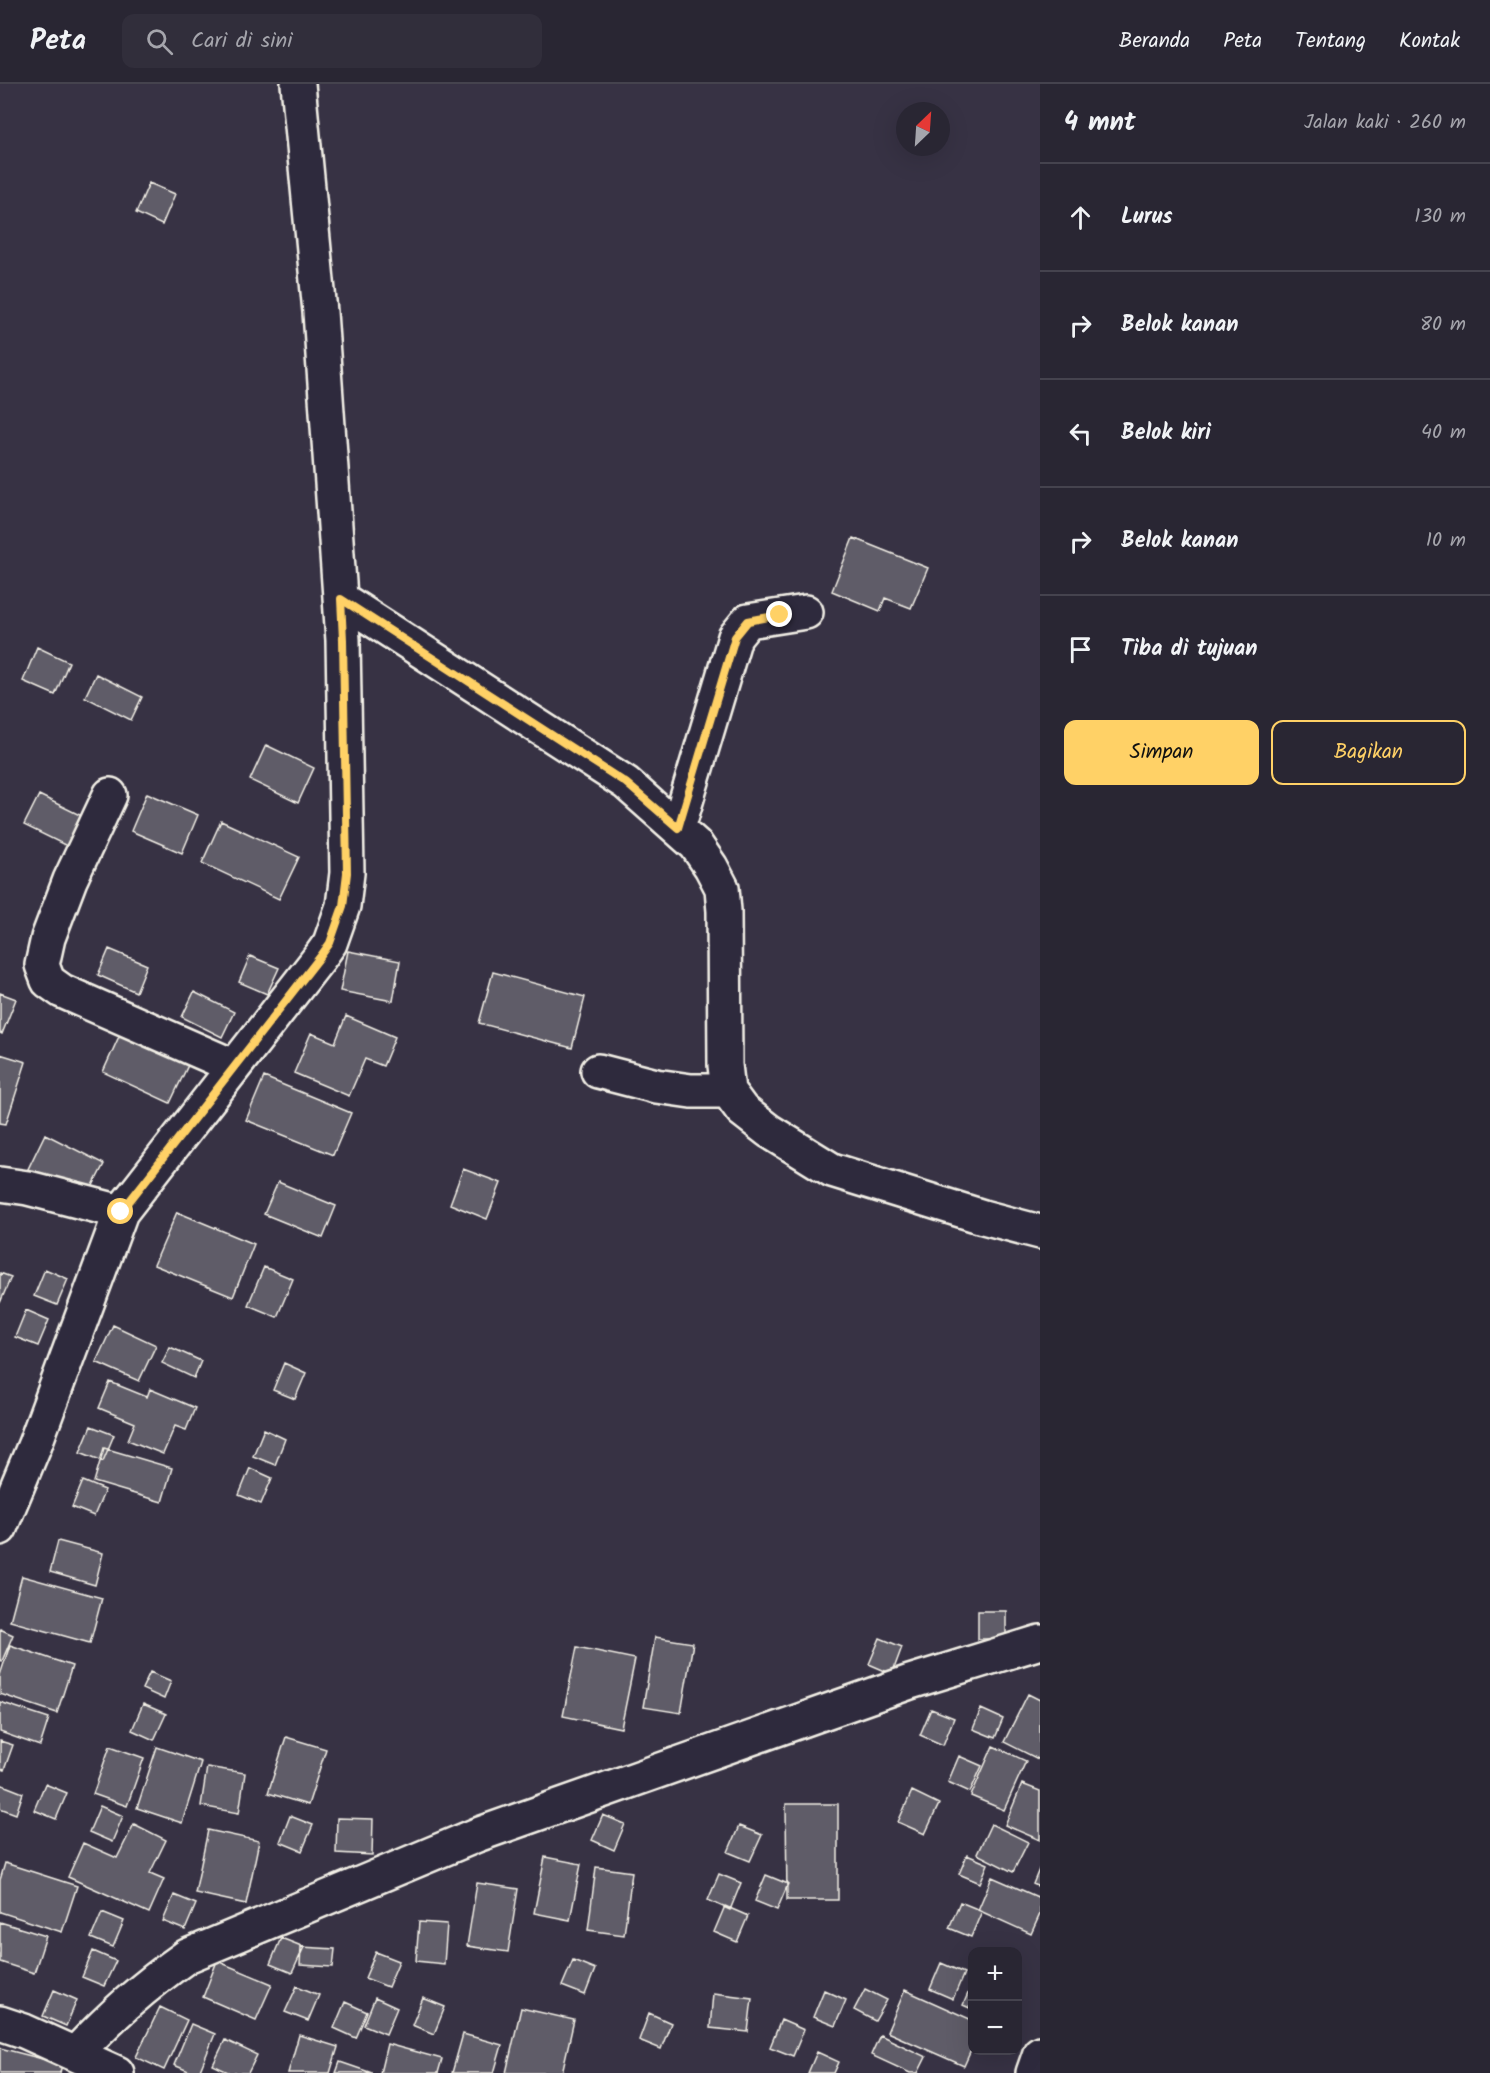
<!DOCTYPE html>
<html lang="id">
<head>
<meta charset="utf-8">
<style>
	body { margin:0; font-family:Kalam,sans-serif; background:#312e3b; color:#f1f3f6 }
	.controls { position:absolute; right:18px; bottom:18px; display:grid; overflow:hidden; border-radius:12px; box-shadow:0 6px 24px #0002 }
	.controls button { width:54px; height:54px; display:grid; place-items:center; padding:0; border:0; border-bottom:2px solid #45434e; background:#292633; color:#f1f3f6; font:30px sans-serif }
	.compass { position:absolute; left:896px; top:18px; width:54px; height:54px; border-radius:50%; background:#292633; box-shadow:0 6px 24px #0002; rotate:25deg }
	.stop { position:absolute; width:18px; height:18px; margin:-14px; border:4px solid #ffd166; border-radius:50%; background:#fff }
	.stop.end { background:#ffd166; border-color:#fff; box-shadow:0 2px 6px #0008 }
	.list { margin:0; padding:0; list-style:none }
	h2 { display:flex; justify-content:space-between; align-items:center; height:78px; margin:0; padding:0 24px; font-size:26px }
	h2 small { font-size:20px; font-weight:400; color:#a5a5ac }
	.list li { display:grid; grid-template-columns:39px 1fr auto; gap:18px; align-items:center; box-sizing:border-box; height:108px; padding:0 24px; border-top:2px solid #45434e }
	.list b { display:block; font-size:22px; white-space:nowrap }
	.list em { font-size:20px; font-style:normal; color:#a5a5ac }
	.actions { display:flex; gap:12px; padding:18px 24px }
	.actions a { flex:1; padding:14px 0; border:2px solid #ffd166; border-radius:12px; text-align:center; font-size:21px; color:#ffd166 }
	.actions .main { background:#ffd166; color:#111 }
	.icon { flex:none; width:33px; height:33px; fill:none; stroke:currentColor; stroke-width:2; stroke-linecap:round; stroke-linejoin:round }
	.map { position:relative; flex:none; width:1040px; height:1989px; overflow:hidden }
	header { display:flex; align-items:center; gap:36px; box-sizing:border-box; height:84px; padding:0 30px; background:#292633; border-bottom:2px solid #45434e }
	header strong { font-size:28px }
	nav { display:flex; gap:33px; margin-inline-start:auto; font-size:21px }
	.search { width:420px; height:54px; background:#312e3b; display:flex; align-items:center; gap:15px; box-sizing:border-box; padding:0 21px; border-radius:12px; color:#a5a5ac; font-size:22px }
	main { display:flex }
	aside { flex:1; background:#292633 }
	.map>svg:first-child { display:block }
	.building { fill:#5f5c67; stroke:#f4f1e8; stroke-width:1.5 }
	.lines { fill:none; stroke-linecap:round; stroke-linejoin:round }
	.minor-casing { stroke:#f4f1e8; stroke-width:38 }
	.minor { stroke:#2f2a3d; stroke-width:33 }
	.route { stroke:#ffd166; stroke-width:8 }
</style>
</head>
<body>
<header>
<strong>Peta</strong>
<div class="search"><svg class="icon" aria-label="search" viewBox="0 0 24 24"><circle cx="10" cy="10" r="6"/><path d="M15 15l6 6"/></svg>Cari di sini</div>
<nav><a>Beranda</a><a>Peta</a><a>Tentang</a><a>Kontak</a></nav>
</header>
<main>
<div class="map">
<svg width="1040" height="1989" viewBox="0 0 1040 1989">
	<rect width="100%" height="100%" fill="#373244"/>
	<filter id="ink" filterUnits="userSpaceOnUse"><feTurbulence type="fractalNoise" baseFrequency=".0167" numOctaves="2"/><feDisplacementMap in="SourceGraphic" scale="12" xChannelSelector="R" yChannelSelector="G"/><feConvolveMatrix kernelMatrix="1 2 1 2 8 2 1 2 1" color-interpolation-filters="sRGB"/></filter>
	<g filter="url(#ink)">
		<!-- building -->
		<path class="building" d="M149 99 175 110 162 141 136 129Z
			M853 454 928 484 911 524 885 514 880 527 832 507Z
			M37 563 69 578 55 611 23 597Z
			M96 590 142 613 131 636 85 613Z
			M266 661 314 684 298 719 250 696Z
			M147 709 198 731 182 769 131 747Z
			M39 711 90 736 75 766 24 741Z
			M221 737 299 773 279 815 202 779Z
			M109 865 147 881 136 908 98 891Z
			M348 867 400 877 393 917 340 907Z
			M250 872 279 884 267 910 239 898Z
			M493 888 585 913 572 964 479 939Z
			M194 908 234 928 222 953 182 933Z
			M0 909 16 915 2 950 0 949Z
			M346 932 395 953 383 982 365 975 349 1012 294 989 311 949 335 959Z
			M121 948 189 979 170 1019 103 988Z
			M0 970 26 978 6 1040 0 1039Z
			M264 993 351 1029 333 1071 246 1036Z
			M45 1050 104 1080 86 1115 28 1085Z
			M463 1085 501 1099 487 1135 450 1120Z
			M278 1098 336 1122 323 1154 264 1130Z
			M177 1128 254 1160 233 1213 154 1181Z
			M264 1183 293 1195 277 1233 248 1221Z
			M45 1185 68 1195 57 1221 34 1212Z
			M0 1189 11 1193 0 1219Z
			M26 1226 49 1236 38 1262 15 1253Z
			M113 1241 156 1261 139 1297 96 1278Z
			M170 1263 201 1277 194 1294 162 1279Z
			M284 1279 306 1289 295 1315 273 1306Z
			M110 1298 147 1313 150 1305 195 1324 186 1346 175 1342 163 1370 128 1356 135 1339 99 1324Z
			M91 1342 114 1351 103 1377 80 1368Z
			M264 1345 285 1355 275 1381 253 1372Z
			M104 1364 172 1384 162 1418 94 1398Z
			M250 1384 272 1394 261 1420 239 1411Z
			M83 1397 105 1406 94 1432 72 1423Z
			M58 1457 103 1469 95 1501 50 1488Z
			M22 1492 102 1514 90 1559 10 1537Z
			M978 1527H1006V1555H978Z
			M0 1545 13 1551 2 1577 0 1576Z
			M655 1553 693 1559 681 1629 643 1623Z
			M880 1554 902 1563 892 1590 869 1580Z
			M10 1561 72 1582 57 1629 0 1610V1591Z
			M577 1563 635 1575 621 1644 563 1632Z
			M150 1588 171 1597 164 1615 142 1605Z
			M1028 1610 1040 1616V1676L1004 1658Z
			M0 1618 49 1634 40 1662 0 1648Z
			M143 1620 166 1630 154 1656 132 1646Z
			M931 1625 954 1634 943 1661 920 1651Z
			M981 1625 1003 1635 995 1654 973 1645Z
			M286 1653 326 1665 308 1721 268 1709Z
			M0 1657 13 1661 4 1686 0 1685Z
			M110 1662 144 1674 127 1722 93 1710Z
			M993 1662 1026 1677 1004 1726 971 1712Z
			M157 1663 201 1678 182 1739 137 1724Z
			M959 1672 982 1682 970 1708 948 1698Z
			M207 1683 245 1689 239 1729 201 1722Z
			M0 1700 23 1709 16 1730 0 1724Z
			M45 1700 67 1709 56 1735 34 1726Z
			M1022 1700 1040 1707V1756L1005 1741Z
			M912 1707 939 1720 925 1750 898 1738Z
			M786 1720H838V1816H787Z
			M100 1722 123 1732 112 1758 89 1748Z
			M603 1731 625 1740 614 1766 592 1756Z
			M290 1732 313 1741 302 1767 280 1758Z
			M337 1734 373 1735 372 1771 336 1769Z
			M134 1740 166 1756 150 1789 164 1795 149 1829 68 1793 83 1759 117 1774Z
			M991 1740 1028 1758 1013 1788 977 1770Z
			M739 1742 762 1751 750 1777 728 1768Z
			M208 1746 259 1757 246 1820 195 1809Z
			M967 1771 988 1780 980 1799 959 1790Z
			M545 1773 581 1780 570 1836 534 1829Z
			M5 1779 77 1802 62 1848 0 1828V1796Z
			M596 1783 632 1788 624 1851 588 1846Z
			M1040 1783V1803L1033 1800Z
			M719 1790 741 1799 730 1826 708 1816Z
			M766 1791 788 1800 777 1826 755 1817Z
			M992 1793 1040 1814V1830L1031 1850 978 1826Z
			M477 1799 518 1805 508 1868 467 1862Z
			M174 1811 196 1820 185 1846 163 1837Z
			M960 1818 982 1827 971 1853 949 1844Z
			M725 1822 748 1832 737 1858 714 1848Z
			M102 1828 124 1837 113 1863 91 1854Z
			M0 1838 46 1852 34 1889 0 1878Z
			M419 1838 447 1840 444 1880 416 1877Z
			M281 1854 304 1863 292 1889 270 1880Z
			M301 1863 335 1865 333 1883 300 1881Z
			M93 1867 116 1877 104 1902 82 1893Z
			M376 1868 399 1877 388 1903 365 1894Z
			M573 1876 595 1885 585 1911 562 1902Z
			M217 1877 272 1900 256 1936 203 1913Z
			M941 1879 964 1889 953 1915 930 1905Z
			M972 1900V1925L963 1921Z
			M297 1902 319 1911 308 1937 285 1928Z
			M865 1905 887 1916 875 1937 854 1926Z
			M54 1906 77 1916 66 1942 43 1932Z
			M824 1906 846 1916 835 1942 813 1933Z
			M905 1906 972 1936V1964L964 1982 887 1948Z
			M713 1909 752 1914 748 1948 710 1944Z
			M375 1914 397 1924 386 1950 364 1941Z
			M423 1914 445 1923 434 1950 412 1941Z
			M345 1918 367 1928 356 1954 334 1944Z
			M160 1923 187 1936 164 1986 136 1973Z
			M521 1924 574 1936 562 1989H506Z
			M649 1929 671 1939 661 1965 639 1956Z
			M781 1936 804 1946 793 1972 770 1963Z
			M191 1940 215 1950 199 1989H193L174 1981Z
			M463 1950 502 1961 494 1989H452Z
			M299 1951 338 1963 330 1989H288Z
			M880 1951 926 1973 918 1989H910L871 1971Z
			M225 1956 257 1971 248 1989H230L213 1981Z
			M387 1960 442 1975 438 1989H380Z
			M0 1964 62 1980 60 1989H0Z
			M817 1968 839 1978 834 1989H808Z
			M340 1978 372 1989H336Z"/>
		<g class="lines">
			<!-- minor casing -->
			<g class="minor-casing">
				<path id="minor" d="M341 515 626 699 696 761 711 783 722 804 724 827 725 981 728 1007 742 1026 769 1047 832 1086 983 1133 1040 1148
					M110 711 70 796 48 854 42 881 48 897 62 907 233 982
					M678 744 735 553 748 537 806 528
					M598 987 656 1002 691 1007H728
					M0 1100 28 1104 121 1128
					M0 1444 35 1360 121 1128 320 873 330 859 343 822 347 789 343 556 320 228 298 0
					M0 1939 24 1947 117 1989
					M75 1970C112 1931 143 1903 187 1872L477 1751 910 1598 1040 1558
					M1033 1989 1040 1969"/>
			</g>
			<!-- minor -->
			<use href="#minor" class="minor"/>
		</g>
	</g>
	<g class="lines" filter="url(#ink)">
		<!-- route -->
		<path class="route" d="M121 1128 320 873 330 859 343 822 347 789 343 556 341 515 626 699 678 744 735 553 748 537 780 531"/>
	</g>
</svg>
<div class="controls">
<button>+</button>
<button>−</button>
</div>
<svg class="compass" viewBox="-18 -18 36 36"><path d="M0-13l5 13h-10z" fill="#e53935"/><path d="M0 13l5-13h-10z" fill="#a5a5ac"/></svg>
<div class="stop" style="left:121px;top:1128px"></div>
<div class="stop end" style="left:780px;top:531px"></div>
</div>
<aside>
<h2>4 mnt<small>Jalan kaki · 260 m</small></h2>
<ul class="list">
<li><svg class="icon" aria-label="ahead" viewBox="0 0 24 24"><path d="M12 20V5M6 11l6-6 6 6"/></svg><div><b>Lurus</b></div><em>130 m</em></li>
<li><svg class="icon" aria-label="right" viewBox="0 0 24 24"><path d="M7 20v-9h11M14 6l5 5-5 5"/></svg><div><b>Belok kanan</b></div><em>80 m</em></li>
<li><svg class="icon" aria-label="left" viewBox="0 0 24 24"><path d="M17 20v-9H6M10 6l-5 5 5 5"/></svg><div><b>Belok kiri</b></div><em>40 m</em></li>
<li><svg class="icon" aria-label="right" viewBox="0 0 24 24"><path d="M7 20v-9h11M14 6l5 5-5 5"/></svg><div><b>Belok kanan</b></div><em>10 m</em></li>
<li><svg class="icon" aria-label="arrive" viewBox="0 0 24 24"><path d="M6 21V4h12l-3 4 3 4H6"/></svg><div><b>Tiba di tujuan</b></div></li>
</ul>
<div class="actions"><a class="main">Simpan</a><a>Bagikan</a></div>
</aside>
</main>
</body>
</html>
